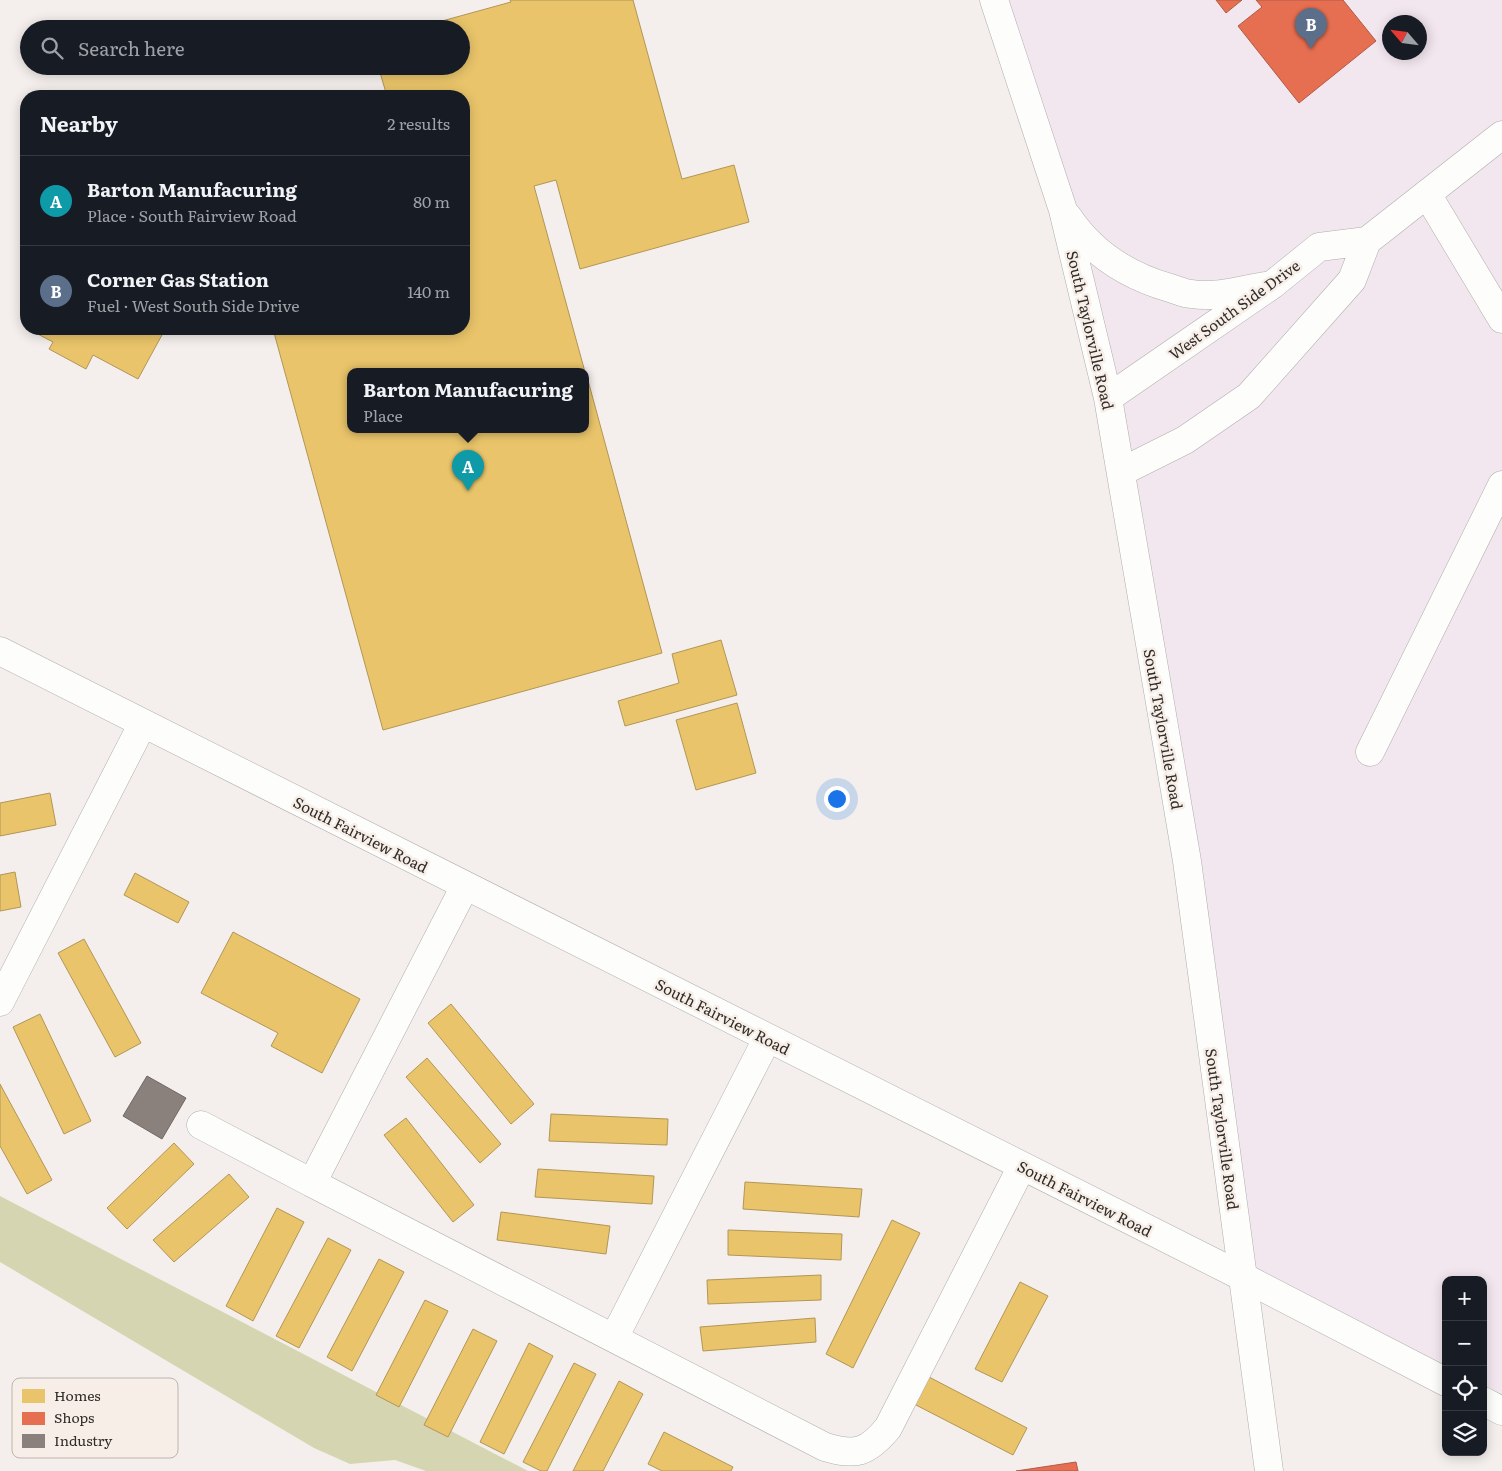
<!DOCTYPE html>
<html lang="en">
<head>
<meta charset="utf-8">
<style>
	body { margin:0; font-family:Literata,serif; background:#20242c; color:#f1f3f6 }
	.controls { position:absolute; right:15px; bottom:15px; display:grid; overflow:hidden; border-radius:10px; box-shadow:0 2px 12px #0003 }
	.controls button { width:45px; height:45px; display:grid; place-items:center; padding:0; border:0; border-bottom:1px solid #363941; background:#171b24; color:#f1f3f6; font:25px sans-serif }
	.compass { position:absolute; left:1382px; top:15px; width:45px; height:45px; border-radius:50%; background:#171b24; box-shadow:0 2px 12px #0003; rotate:298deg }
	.you { position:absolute; left:836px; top:798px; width:18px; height:18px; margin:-12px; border:4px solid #fff; border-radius:50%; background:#1a73e8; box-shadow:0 0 0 8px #1a73e833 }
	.badge { display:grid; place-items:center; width:32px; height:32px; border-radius:50%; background:#b45309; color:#fff; font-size:16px; font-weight:700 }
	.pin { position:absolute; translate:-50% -41px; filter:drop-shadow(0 1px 2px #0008) }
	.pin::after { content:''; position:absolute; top:26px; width:18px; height:15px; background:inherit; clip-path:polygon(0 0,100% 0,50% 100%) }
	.popup { position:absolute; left:347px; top:368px; width:242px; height:65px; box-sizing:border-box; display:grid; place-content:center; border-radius:10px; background:#171b24; filter:drop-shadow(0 1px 4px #0005); font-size:16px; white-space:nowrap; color:#9ea1a6 }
	.popup b { font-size:19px; color:#f1f3f6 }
	.popup::after { content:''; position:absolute; left:50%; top:100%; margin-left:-10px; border:10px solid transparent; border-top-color:#171b24 }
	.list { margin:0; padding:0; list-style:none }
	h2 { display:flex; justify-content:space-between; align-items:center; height:65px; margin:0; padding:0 20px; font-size:21px }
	h2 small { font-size:16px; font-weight:400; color:#9ea1a6 }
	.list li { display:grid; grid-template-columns:32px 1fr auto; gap:15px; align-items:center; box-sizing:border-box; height:90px; padding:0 20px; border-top:1px solid #363941 }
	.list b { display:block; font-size:19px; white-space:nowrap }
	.list p { margin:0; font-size:16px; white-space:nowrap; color:#9ea1a6 }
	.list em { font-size:16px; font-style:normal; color:#9ea1a6 }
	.icon { flex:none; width:28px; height:28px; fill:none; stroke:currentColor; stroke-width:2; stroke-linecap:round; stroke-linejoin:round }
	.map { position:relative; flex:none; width:1502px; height:1471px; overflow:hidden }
	.search { position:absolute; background:#171b24; box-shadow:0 2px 12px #0003; left:20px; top:20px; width:450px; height:55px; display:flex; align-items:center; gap:12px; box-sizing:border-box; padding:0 18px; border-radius:28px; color:#9ea1a6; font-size:19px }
	.panel { position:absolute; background:#171b24; box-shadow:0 2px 12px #0003; left:20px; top:90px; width:450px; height:245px; border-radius:20px }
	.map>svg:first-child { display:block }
	.commercial { fill:#f3e7ef; fill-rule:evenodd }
	.forest { fill:#d5d6b1 }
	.homes { fill:#e9c46a; stroke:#b19656 }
	.shops { fill:#e76f51; stroke:#b05b45 }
	.industry { fill:#8a817c; stroke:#6f6863 }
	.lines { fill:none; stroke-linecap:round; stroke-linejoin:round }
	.minor-casing { stroke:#b0adab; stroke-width:29 }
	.major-casing { stroke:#b0adab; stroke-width:29 }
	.minor { stroke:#fdfdfc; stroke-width:28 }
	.major { stroke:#fdfdfc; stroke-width:28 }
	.labels { text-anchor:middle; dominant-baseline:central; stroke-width:5; stroke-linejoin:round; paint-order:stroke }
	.street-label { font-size:15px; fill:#2f2c29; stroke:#f8eee8 }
	.key { fill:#f8eee8; stroke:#bcb4af; stroke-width:1 }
	.key-label { font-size:14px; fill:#2f2c29 }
</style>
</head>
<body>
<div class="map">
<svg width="1502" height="1471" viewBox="0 0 1502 1471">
	<rect width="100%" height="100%" fill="#f4efec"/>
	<!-- commercial -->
	<path class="commercial" d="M995 0H1502V1397L1483 1388V1280H1446V1368L1245 1263 1143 527ZM1390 22H1420V52H1390Z"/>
	<!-- forest -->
	<path class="forest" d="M0 1196 528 1471H426L395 1460 350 1464 314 1448 0 1262Z"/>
	<!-- homes -->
	<path class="homes" d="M510 0H633L682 179 734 165 749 222 580 269 556 180 534 186 585 372H350V430H586V373L662 653 383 730 273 329H464V96H387L378 66H461V29H413L511 2Z
		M28 329H155L163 333 138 379 93 355 86 369 49 349 53 342Z
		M721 640 737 695 625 726 618 701 679 683 672 654Z
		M737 703 756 773 696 790 676 720Z
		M50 793 56 825 0 836V803Z
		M15 872 21 907 0 911V875Z
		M135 873 189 902 178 923 124 895Z
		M233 932 360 999 322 1073 271 1046 278 1033 201 993Z
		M84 939 141 1043 115 1057 58 953Z
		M451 1004 534 1104 511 1124 428 1023Z
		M40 1014 91 1121 64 1134 13 1027Z
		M427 1058 501 1144 480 1163 406 1077Z
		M0 1084 52 1180 27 1194 0 1146Z
		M551 1114 668 1119 667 1145 549 1141Z
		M406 1118 474 1205 453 1222 384 1135Z
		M174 1143 194 1164 127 1229 107 1208Z
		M538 1169 654 1176 652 1204 535 1197Z
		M229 1174 249 1197 174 1262 153 1240Z
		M745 1182 862 1189 859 1217 743 1209Z
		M277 1208 304 1222 253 1321 226 1306Z
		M501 1212 610 1226 606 1254 497 1240Z
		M892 1220 920 1233 853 1368 826 1354Z
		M728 1230 842 1234 841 1260 728 1255Z
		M328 1238 351 1250 299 1348 276 1336Z
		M379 1259 404 1272 352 1371 327 1357Z
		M821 1275V1300L708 1304 707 1280Z
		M1020 1282 1048 1296 1002 1382 975 1369Z
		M425 1300 448 1311 399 1407 376 1395Z
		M815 1318 816 1342 703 1351 700 1327Z
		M473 1329 497 1341 448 1437 424 1425Z
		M529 1343 553 1356 504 1454 480 1442Z
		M574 1363 596 1374 547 1471H541L523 1462Z
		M929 1377 1027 1428 1013 1455 914 1404Z
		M619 1381 643 1394 603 1471H573Z
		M664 1432 733 1467 731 1471H662L648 1464Z"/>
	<!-- shops -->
	<path class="shops" d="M1216 0H1242L1226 13Z
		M1256 0H1343L1376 41 1299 103 1238 26 1262 7Z
		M1076 1462 1078 1471H1016Z"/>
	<!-- industry -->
	<path class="industry" d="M147 1076 186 1098 162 1139 123 1116Z"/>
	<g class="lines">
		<!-- minor casing -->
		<g class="minor-casing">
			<path id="minor" d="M1427 194 1502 319
				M0 651 1243 1277 1446 1382
				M1370 752 1502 485
				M465 886 312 1183 825 1447C856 1456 867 1453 888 1428L1022 1166
				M0 1002 143 723
				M201 1125 312 1183
				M614 1338 767 1039
				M1483 1401 1502 1411"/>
		</g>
		<!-- major casing -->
		<g class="major-casing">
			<path id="major" d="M994 0 1063 210 1108 398 1187 861 1269 1471
				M1068 217C1092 253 1128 276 1170 288 1177 290 1185 294 1192 294 1215 298 1242 290 1265 286
				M1108 398 1272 285 1319 247 1367 241
				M1121 472 1185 440 1249 396 1352 280 1367 241 1502 135"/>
		</g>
		<!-- minor -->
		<use href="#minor" class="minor"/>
		<!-- major -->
		<use href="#major" class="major"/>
	</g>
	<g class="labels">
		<!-- street labels -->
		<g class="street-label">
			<text transform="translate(1234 309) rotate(-36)">West South Side Drive</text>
			<text transform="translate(1091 330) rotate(77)">South Taylorville Road</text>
			<text transform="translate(1164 729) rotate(80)">South Taylorville Road</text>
			<text transform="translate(361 834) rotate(27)">South Fairview Road</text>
			<text transform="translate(723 1016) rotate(27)">South Fairview Road</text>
			<text transform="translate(1223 1129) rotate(82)">South Taylorville Road</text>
			<text transform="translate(1085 1198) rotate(27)">South Fairview Road</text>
		</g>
	</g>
	<!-- legend -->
	<rect x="12" y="1378" width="166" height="80" rx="8" class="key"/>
	<rect x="22" y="1389" width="23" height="14" fill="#e9c46a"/>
	<rect x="22" y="1412" width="23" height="13" fill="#e76f51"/>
	<rect x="22" y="1434" width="23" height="14" fill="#8a817c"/>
	<g class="key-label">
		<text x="54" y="1401">Homes</text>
		<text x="54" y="1423">Shops</text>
		<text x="54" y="1446">Industry</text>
	</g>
</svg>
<div class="controls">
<button>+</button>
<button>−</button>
<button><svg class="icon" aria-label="locate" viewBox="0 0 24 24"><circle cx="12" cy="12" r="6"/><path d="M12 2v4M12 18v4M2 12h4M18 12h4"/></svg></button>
<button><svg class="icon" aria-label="layers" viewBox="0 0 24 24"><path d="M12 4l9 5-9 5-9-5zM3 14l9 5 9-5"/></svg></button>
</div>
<svg class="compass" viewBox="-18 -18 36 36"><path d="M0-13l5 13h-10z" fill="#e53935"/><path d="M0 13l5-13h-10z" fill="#9ea1a6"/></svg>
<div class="you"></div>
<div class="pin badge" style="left:468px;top:491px;background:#0f9aa8">A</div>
<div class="popup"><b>Barton Manufacuring</b>Place</div>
<div class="pin badge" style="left:1311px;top:49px;background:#5c6f8a">B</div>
<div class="search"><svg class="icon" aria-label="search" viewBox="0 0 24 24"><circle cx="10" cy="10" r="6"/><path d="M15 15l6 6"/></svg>Search here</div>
<section class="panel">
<h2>Nearby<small>2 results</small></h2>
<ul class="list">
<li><span class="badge" style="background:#0f9aa8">A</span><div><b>Barton Manufacuring</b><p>Place · South Fairview Road</p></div><em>80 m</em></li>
<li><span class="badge" style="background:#5c6f8a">B</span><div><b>Corner Gas Station</b><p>Fuel · West South Side Drive</p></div><em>140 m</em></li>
</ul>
</section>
</div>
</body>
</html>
